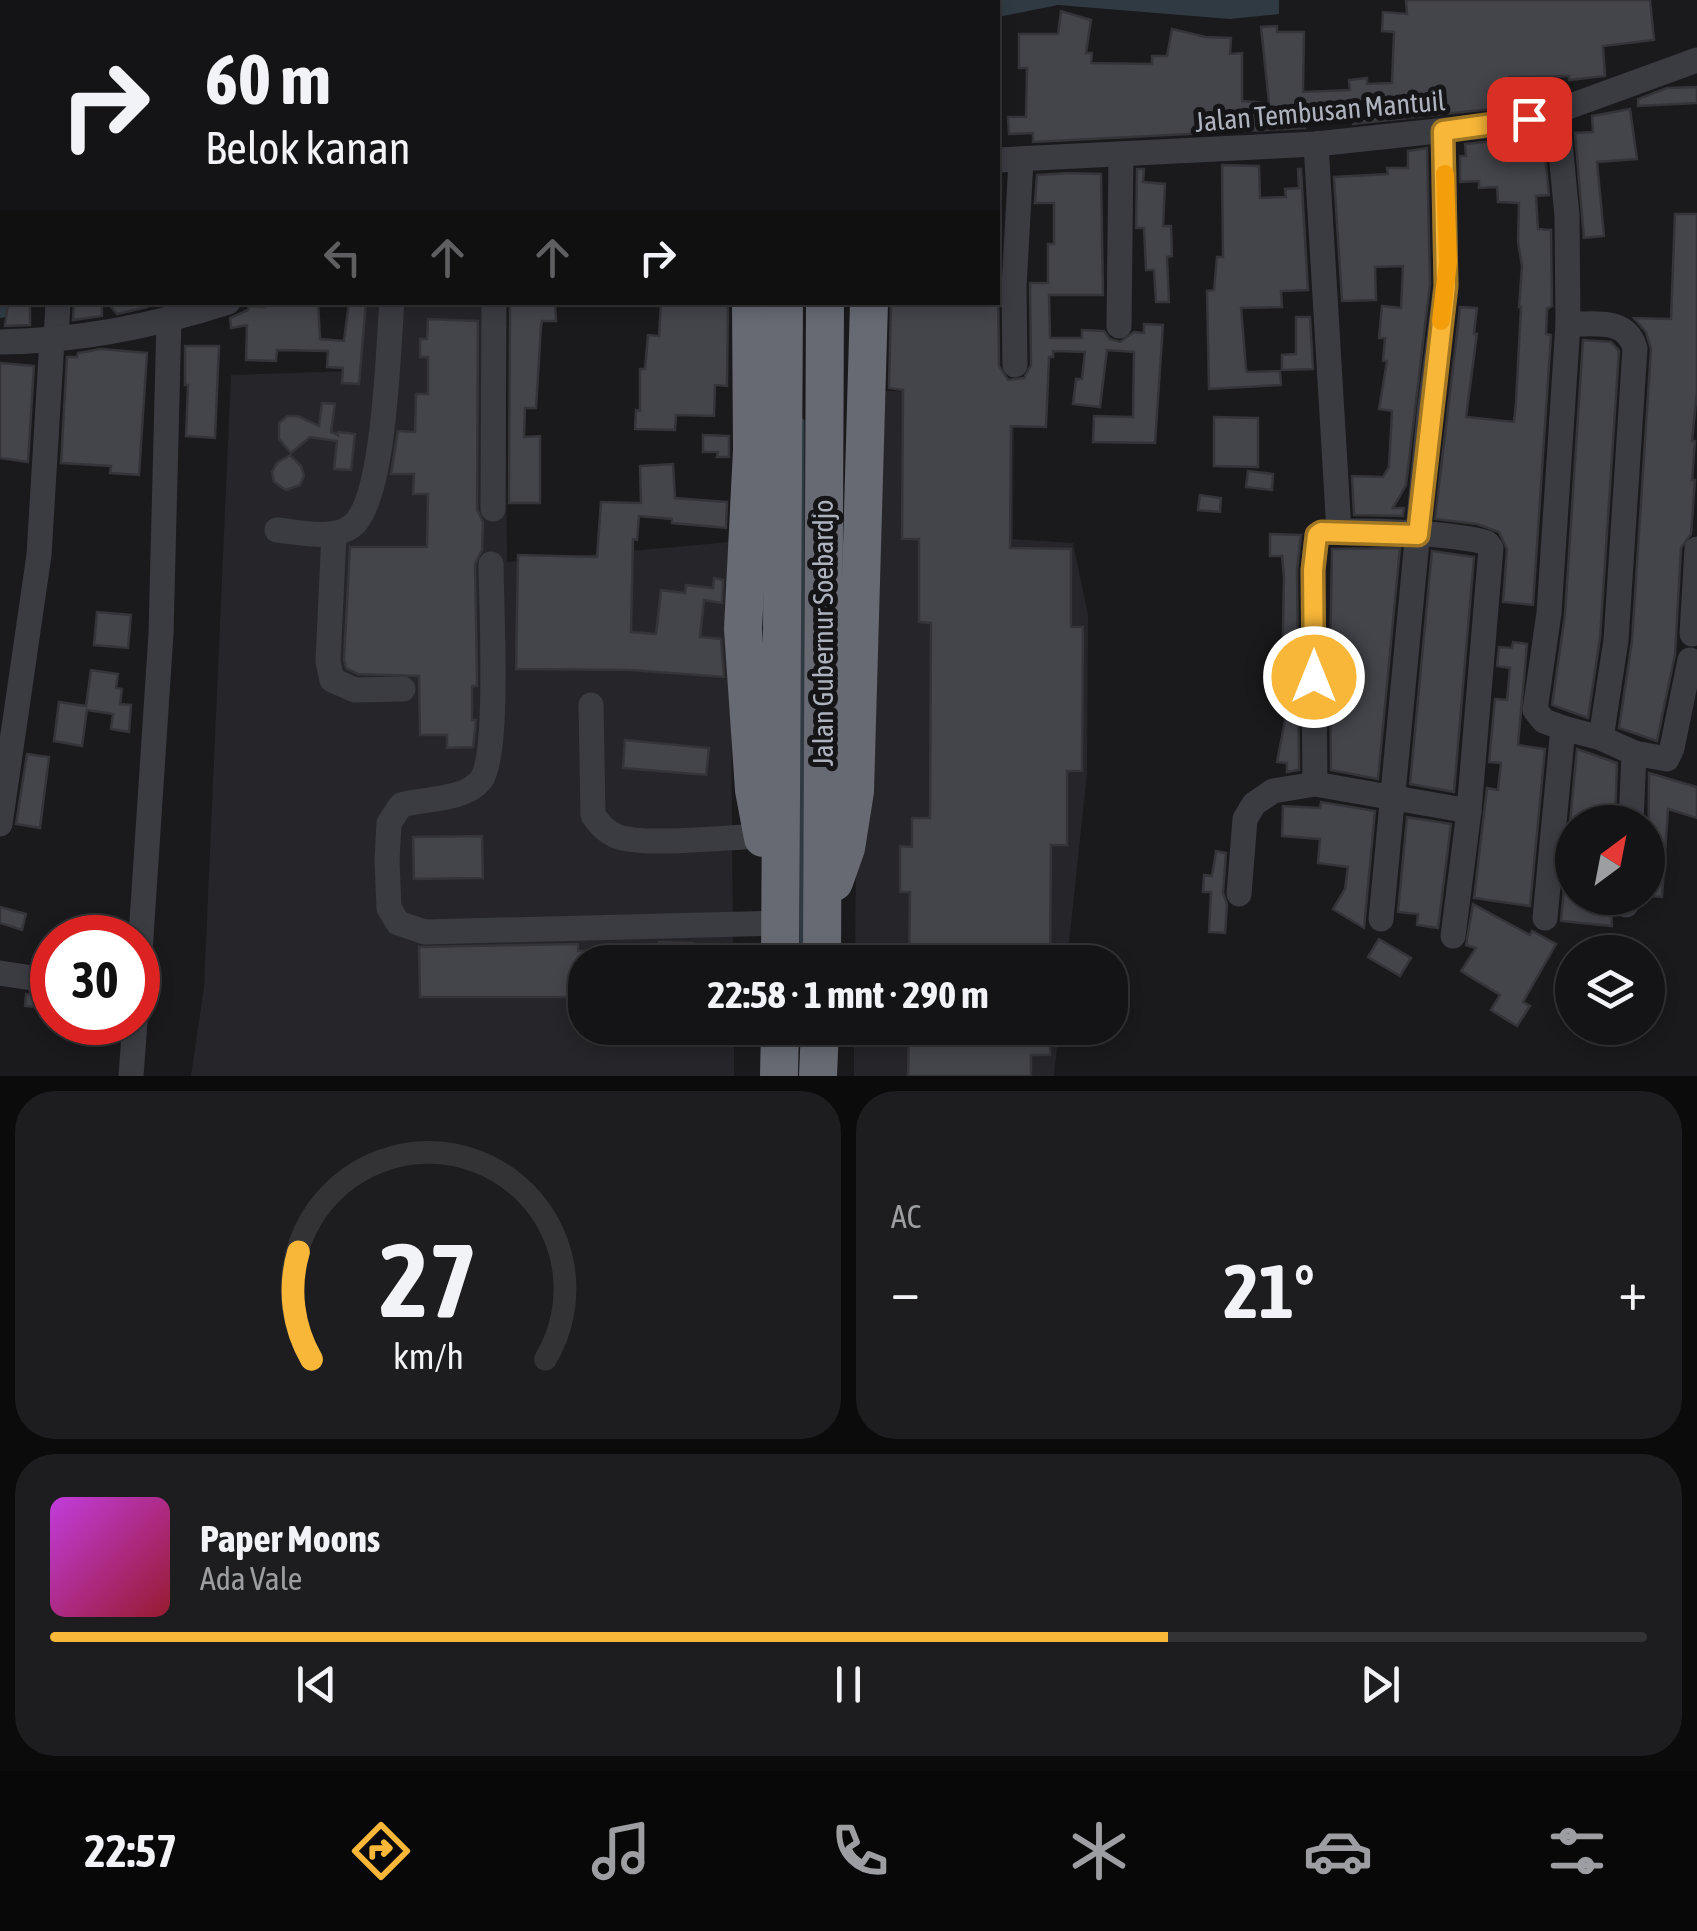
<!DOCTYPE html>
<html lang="id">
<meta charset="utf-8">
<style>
:root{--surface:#141416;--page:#1d1d1f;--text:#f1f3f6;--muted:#9d9ea1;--line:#333335;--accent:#f8b738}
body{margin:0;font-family:"Asap Condensed",sans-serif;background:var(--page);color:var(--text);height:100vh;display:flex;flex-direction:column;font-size:38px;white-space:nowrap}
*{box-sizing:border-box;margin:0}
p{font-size:32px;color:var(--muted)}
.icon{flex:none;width:55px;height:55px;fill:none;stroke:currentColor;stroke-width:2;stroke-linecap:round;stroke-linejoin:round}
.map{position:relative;height:1076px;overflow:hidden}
.panel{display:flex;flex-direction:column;gap:15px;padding:15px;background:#0b0b0c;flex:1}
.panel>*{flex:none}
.hud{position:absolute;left:0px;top:0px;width:1000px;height:305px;box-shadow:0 5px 15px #0003,0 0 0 2px var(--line);background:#141416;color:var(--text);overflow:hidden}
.needle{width:65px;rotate:32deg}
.controls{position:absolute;left:1555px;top:805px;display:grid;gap:20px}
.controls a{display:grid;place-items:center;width:110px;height:110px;border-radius:50%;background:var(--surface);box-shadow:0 5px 15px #0003,0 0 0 2px var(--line);font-size:50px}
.speed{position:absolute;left:30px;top:915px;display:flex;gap:20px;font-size:50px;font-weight:700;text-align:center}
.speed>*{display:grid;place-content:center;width:130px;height:130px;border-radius:50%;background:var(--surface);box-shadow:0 5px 15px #0003,0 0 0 2px var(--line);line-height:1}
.speed .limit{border:15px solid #d22;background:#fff;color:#111}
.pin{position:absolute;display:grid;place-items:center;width:85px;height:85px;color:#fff;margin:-42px;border-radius:20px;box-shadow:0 5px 15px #0006}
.me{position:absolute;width:110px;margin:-55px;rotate:0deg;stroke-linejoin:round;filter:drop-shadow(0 0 8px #0008)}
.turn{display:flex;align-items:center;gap:35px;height:210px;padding:0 40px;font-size:45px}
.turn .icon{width:130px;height:130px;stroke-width:2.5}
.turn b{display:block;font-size:70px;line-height:85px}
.lanes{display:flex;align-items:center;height:95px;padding:0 40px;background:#0003;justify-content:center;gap:50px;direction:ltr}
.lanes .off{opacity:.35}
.big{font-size:75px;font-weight:700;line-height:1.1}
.panel .widget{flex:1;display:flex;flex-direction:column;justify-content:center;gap:15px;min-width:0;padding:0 35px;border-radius:40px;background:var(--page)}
.panel .dial{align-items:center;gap:0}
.dial svg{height:260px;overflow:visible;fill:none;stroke:var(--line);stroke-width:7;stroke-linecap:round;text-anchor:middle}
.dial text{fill:var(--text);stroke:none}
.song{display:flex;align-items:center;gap:30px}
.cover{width:120px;height:120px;border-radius:15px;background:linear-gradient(135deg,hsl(290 70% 55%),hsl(350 70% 35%))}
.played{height:10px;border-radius:5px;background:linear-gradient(90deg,var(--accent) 70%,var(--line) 70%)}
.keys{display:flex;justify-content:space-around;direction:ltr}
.heat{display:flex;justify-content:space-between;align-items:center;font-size:55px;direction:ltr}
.panel .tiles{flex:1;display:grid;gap:15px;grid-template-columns:1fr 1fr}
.widget:last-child{grid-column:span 2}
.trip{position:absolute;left:568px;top:945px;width:560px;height:100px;border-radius:40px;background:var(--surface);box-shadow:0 5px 15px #0003,0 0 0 2px var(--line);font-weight:700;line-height:100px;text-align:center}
.menu{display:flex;height:160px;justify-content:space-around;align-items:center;background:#080809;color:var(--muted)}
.menu .icon{width:70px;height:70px}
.menu .selected{color:var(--accent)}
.menu b{font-size:45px;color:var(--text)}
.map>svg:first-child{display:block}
</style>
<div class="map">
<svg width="1697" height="1076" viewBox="0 0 1697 1076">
<rect width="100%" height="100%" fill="#1a1a1d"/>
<g fill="#26262a">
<path d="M367,303H505L507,562L730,542L733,962H585V1028H734V1076H191L204,987L231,375L354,371Z"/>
<path d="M871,391L1014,392L1013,539L1073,543L1088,615L1087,773L1067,962H855L858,652Z"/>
<path d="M854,1028H1059L1054,1076H854Z"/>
</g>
<path fill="#2f3a42" d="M0,0H1279V14L1230,19L1058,5L998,17V2H2V201Z"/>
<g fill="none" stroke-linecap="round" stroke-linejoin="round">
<path stroke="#2f3a42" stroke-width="5" d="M802,421V962"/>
<path stroke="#2f3a42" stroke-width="30" d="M0,303L2,269"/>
</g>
<g fill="#44454a" stroke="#343439" stroke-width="2.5">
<path d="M1406,0H1650L1654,40L1603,46L1605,76L1569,80V76L1509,77L1512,106L1509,107L1353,124L1352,118L1304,122L1305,128L1033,142V133L1009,134L1008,117H1026L1027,68H1019V34H1058L1061,11L1091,20L1086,53H1092L1091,63L1152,64V56H1167L1172,29L1206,37L1231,38L1230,54L1242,53V101L1269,103L1261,27L1277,26V32H1304L1303,92L1350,90L1349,80L1367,78V84L1392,83L1394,32L1382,31L1383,12L1407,14Z"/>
<path d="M1697,87V103L1638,106V99L1667,88Z"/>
<path d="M1630,109L1637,159L1597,162L1604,236L1584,238L1575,133L1593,132L1592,116Z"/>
<path d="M1534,137H1543L1549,195L1536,196L1538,229L1551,230L1552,306L1547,309L1546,334L1551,335L1533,605L1503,602L1507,549L1499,532L1477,524L1435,519L1460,307L1477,308L1474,334H1477L1466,417L1514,422L1516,402L1521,307H1519L1522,266L1518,242L1519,203L1498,202L1497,187L1479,188V181L1460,182V156H1466L1465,144L1494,141V152L1535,151Z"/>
<path d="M1427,148L1430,284L1406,485L1393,508H1404L1403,516L1354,515L1352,476L1383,477L1389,467L1392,411L1379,409L1387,361H1383L1385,338H1379L1382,306L1401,308L1403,266L1375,267L1376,300L1342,301L1334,177L1388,174L1387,168H1408V151Z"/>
<path d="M1222,165L1259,166L1260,198L1286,197L1285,189L1299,188L1298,169H1301L1308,290L1281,291L1282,307L1241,308L1246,369L1247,372L1280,371L1281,385L1209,389L1207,291L1214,290L1217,257H1223Z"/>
<path d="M1137,169H1144L1143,182L1165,184L1163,226H1171L1172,256L1167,257L1169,302H1156L1154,270H1146L1144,228H1136Z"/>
<path d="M1069,173L1101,174L1103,295H1049L1050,338H1082V330L1104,331L1110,339L1120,342L1134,332L1144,333V324L1163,325L1155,443L1093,442L1094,416L1133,417L1134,352L1107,350L1100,407L1073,404L1076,379H1082L1085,352L1053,351V357H1049L1046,427L1011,426L1010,548L1071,549V627H1083L1082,771H1067V845H1051L1050,962H909L910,892H900V846L912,847V818H930L931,623L919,622V539H902L903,390L889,388L891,302H998V283L999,366L1008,380L1024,378L1031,365L1030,283H1048V244H1054V203H1035L1037,175Z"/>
<path d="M1675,214H1697V392L1692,441H1695L1692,480H1695L1691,534L1681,548L1675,654L1657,741L1619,728L1632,641L1651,349L1646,332L1634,318L1671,319Z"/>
<path d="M8,302H30V325L5,326Z"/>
<path d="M74,302L102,305V316L73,320Z"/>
<path d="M107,302H153L147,307L117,314Z"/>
<path d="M264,302H318L320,339L344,341L349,302H366L359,384L342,383L343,368L327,367L328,351L277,350L276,361L246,360L247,325L231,328L230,318L248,310L249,306L264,307Z"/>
<path d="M510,302H555L556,321H542L541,326L536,408H525L524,437L540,436V503H509Z"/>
<path d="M661,302H728L727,386L715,385L714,416L676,415L675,430L635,429L636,410L640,411V369H645L648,335L659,336Z"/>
<path d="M1296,317H1310L1313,369L1282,370V355L1296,354Z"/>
<path d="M428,319L478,321L477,509L483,522L482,550L475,564L477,677V686H472V720H476L473,747L447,748V735H420L419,676L358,674L346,668L344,660L350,547H427L428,494H413L414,474H391L398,431L415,432L416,394H428V357H420V339H427Z"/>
<path d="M1583,340L1611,342L1619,351L1600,638L1588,718L1552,705L1565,614Z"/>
<path d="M185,346H219L215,438L186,436L188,385H185Z"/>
<path d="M101,349L147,353L139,475L110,473L111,466L61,463L67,357H77L78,353Z"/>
<path d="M0,363L34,366L28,462L0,458Z"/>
<path d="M322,403L335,404L331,432L338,435V432L355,434L351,470L334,469L337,441L310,437L291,453L279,439V423L287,416H298L319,426Z"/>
<path d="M1214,417L1258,418V467L1214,466Z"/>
<path d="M703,435L729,436V457H717L718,452H703Z"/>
<path d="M290,455L301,466L304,476L300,485L286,490L274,482L272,472L277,463Z"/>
<path d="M673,464L675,498L727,502L726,528L672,523V519L639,516L637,540L633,539L631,632L656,634L661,590L685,593L686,585L713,588L714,578L723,580L722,603L704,600L700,637L721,639L724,677L630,670L516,669L518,555L597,557L601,502L641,503L640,466Z"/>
<path d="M1248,471L1273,474L1272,490L1246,487Z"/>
<path d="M1200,495L1221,498L1220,512L1198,510Z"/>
<path d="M1270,534L1301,535L1297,570L1299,770L1287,772V763L1277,762L1288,705H1283L1286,678H1282L1284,577L1282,556H1270Z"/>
<path d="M1400,548L1378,779L1331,770L1330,688L1355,689L1356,661L1330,660L1332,549Z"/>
<path d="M1432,551L1474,557L1454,792L1410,784Z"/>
<path d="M97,612L131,615L128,648L94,645Z"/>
<path d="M1513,642L1527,644L1518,745L1545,749L1530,906L1474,898L1487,788L1498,790L1501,763L1489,762L1495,699L1507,700L1510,668L1497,666L1499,647L1512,648Z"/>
<path d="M91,670L118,674L116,688L122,689L120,704L131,705L129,732L111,729L113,714L87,710L82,746L54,741L59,702L86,706Z"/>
<path d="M625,740L709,748L706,775L623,768Z"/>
<path d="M1577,749L1617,763L1615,822H1570Z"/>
<path d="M27,754L49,757L40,828L16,824Z"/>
<path d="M1649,773L1697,787V818L1668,809L1662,897L1648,896Z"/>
<path d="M1321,802L1375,811L1364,928L1333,909L1345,889L1348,867L1318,863L1320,839L1282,836L1283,806L1320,808Z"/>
<path d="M1407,817L1451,824L1438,928L1417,925L1418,914L1398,912Z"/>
<path d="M482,836L483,878L414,879L413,837Z"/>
<path d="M1216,851L1226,853L1223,893L1227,904L1225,933L1209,932L1211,892H1203L1204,875L1212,876Z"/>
<path d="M1566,865L1572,866V898H1611L1612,926L1561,921Z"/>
<path d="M1473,904L1530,935L1532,931L1556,944L1523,1002L1530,1006L1517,1026L1491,1010L1500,995L1461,971L1476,948L1466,945Z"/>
<path d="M0,907L26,914L22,930L0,923Z"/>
<path d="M1379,939L1411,958L1400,976L1368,957Z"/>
<path d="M659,942L693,943V962H663Z"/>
<path d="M578,944V951H585L581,997H420L419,947Z"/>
<path d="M26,994L52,997V1009L25,1006Z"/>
<path d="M909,1028H1050V1055H1031V1076H908Z"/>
</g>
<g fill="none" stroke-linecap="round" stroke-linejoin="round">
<g stroke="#3b3c42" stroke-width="25">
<path d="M1557,111L1567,216L1568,324L1549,613L1535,710L1544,721L1563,728L1601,738L1634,753L1667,759L1672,748L1690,660"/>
<path d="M1316,144L1339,532"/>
<path d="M998,160L1316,144L1512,123L1557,111L1697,60"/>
<path d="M1568,324C1595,325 1626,317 1635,348L1616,640L1601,738"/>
<path d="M1119,326L1121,155"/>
<path d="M56,339L58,302"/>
<path d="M0,342C77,341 154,326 228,302"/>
<path d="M1015,365L1014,287L1021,161"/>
<path d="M493,509L494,302"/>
<path d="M277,530C298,532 333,541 352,526C385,501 388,348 392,302"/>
<path d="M334,534L328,661L332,680L355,690L403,689"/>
<path d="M491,564C491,602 500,755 481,780C464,801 425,798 401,805L389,823L387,861L389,908L398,923L425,932L780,923"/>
<path d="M1692,634L1697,549"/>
<path d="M591,705L593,815C600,825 605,831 616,836C643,847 728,837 762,836"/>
<path d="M1315,784L1313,570L1317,535C1341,526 1461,534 1487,543L1491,548L1469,811L1453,936"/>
<path d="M1631,822L1634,753"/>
<path d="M0,824L39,555L52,340"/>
<path d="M1239,894L1245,819L1254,804L1273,791L1315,784L1469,811"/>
<path d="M1626,905L1627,898"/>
<path d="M1545,918L1563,728"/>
<path d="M1381,919L1429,414L1446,285L1443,131"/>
<path d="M0,973L52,981"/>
<path d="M138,982L161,634L169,319"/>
<path d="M131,1076L135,1022"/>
</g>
<g stroke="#676a73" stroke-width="38">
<path d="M787,2V0"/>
<path d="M828,2V0"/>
<path d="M751,302L752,450L743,629L754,790L763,838"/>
<path d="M834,882L846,848L855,791L869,302"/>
<path d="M780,962L784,302"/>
<path d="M822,962L825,302"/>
<path d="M779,1076L780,1028"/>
<path d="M818,1076L820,1028"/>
</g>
</g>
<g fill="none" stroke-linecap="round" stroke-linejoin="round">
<defs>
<path id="route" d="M1314,677L1313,570L1317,535L1321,532L1418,535L1446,286L1443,131L1529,119"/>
</defs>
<use href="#route" stroke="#a17724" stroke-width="25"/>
<use href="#route" stroke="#f8b738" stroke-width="18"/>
<path stroke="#f59e0b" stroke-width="18" d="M1441,321L1448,262L1445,174"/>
</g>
<g text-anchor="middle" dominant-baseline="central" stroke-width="10" stroke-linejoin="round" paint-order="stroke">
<g font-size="28" fill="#adb2bd" stroke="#151518">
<text transform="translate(1320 111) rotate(-5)">Jalan Tembusan Mantuil</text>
<text transform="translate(823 633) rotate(-90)">Jalan Gubernur Soebardjo</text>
</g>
</g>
</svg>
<div class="controls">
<a><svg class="needle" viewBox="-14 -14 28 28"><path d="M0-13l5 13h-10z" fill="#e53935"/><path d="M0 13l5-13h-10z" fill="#9d9ea1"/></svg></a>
<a><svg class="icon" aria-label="layers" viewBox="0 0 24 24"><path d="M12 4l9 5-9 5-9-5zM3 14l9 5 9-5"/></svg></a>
</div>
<div class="speed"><div class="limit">30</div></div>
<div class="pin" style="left:1529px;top:119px;background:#d93025"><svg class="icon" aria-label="arrive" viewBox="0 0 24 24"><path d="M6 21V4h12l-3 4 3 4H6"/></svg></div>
<svg class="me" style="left:1314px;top:677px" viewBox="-20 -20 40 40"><circle r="17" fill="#f8b738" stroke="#fff" stroke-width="3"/><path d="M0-11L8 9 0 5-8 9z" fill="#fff"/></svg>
<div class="trip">22:58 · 1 mnt · 290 m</div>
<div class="hud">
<div class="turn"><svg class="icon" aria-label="right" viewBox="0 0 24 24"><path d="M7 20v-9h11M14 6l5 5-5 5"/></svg><div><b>60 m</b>Belok kanan</div></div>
<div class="lanes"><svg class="icon off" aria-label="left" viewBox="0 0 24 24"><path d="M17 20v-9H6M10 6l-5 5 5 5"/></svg><svg class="icon off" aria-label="ahead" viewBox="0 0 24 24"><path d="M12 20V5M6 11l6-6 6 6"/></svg><svg class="icon off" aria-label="ahead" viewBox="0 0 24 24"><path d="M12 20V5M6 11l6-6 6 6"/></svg><svg class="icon" aria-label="right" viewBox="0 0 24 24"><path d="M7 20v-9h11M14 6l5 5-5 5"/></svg></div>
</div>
</div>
<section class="panel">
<div class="tiles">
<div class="widget dial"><svg viewBox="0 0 100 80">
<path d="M14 69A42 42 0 1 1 86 69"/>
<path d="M14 69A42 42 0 0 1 10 36" stroke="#f8b738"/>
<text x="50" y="56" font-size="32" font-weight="700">27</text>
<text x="50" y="72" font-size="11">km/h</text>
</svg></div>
<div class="widget"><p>AC</p>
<div class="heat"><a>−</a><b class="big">21°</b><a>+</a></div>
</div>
<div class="widget">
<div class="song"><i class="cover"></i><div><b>Paper Moons</b><p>Ada Vale</p></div></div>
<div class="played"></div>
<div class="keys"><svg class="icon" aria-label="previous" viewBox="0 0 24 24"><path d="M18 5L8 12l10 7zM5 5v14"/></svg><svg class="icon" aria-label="pause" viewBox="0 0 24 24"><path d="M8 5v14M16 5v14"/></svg><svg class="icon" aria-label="next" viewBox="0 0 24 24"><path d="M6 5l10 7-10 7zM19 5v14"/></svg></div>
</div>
</div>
</section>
<nav class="menu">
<b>22:57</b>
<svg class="icon selected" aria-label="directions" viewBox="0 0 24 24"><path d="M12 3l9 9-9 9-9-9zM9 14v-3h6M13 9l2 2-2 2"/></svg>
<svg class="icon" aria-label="music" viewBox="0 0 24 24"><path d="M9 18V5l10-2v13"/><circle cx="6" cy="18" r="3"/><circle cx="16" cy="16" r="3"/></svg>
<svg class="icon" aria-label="phone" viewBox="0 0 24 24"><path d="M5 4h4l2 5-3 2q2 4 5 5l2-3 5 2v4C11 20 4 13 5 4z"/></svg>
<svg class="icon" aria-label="climate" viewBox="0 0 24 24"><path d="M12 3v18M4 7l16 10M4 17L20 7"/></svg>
<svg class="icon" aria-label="car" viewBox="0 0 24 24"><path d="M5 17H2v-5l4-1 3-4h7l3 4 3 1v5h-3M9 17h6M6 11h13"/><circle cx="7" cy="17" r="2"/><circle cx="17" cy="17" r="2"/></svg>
<svg class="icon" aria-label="filters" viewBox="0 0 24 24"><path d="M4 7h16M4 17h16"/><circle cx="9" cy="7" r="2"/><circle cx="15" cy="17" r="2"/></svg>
</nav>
